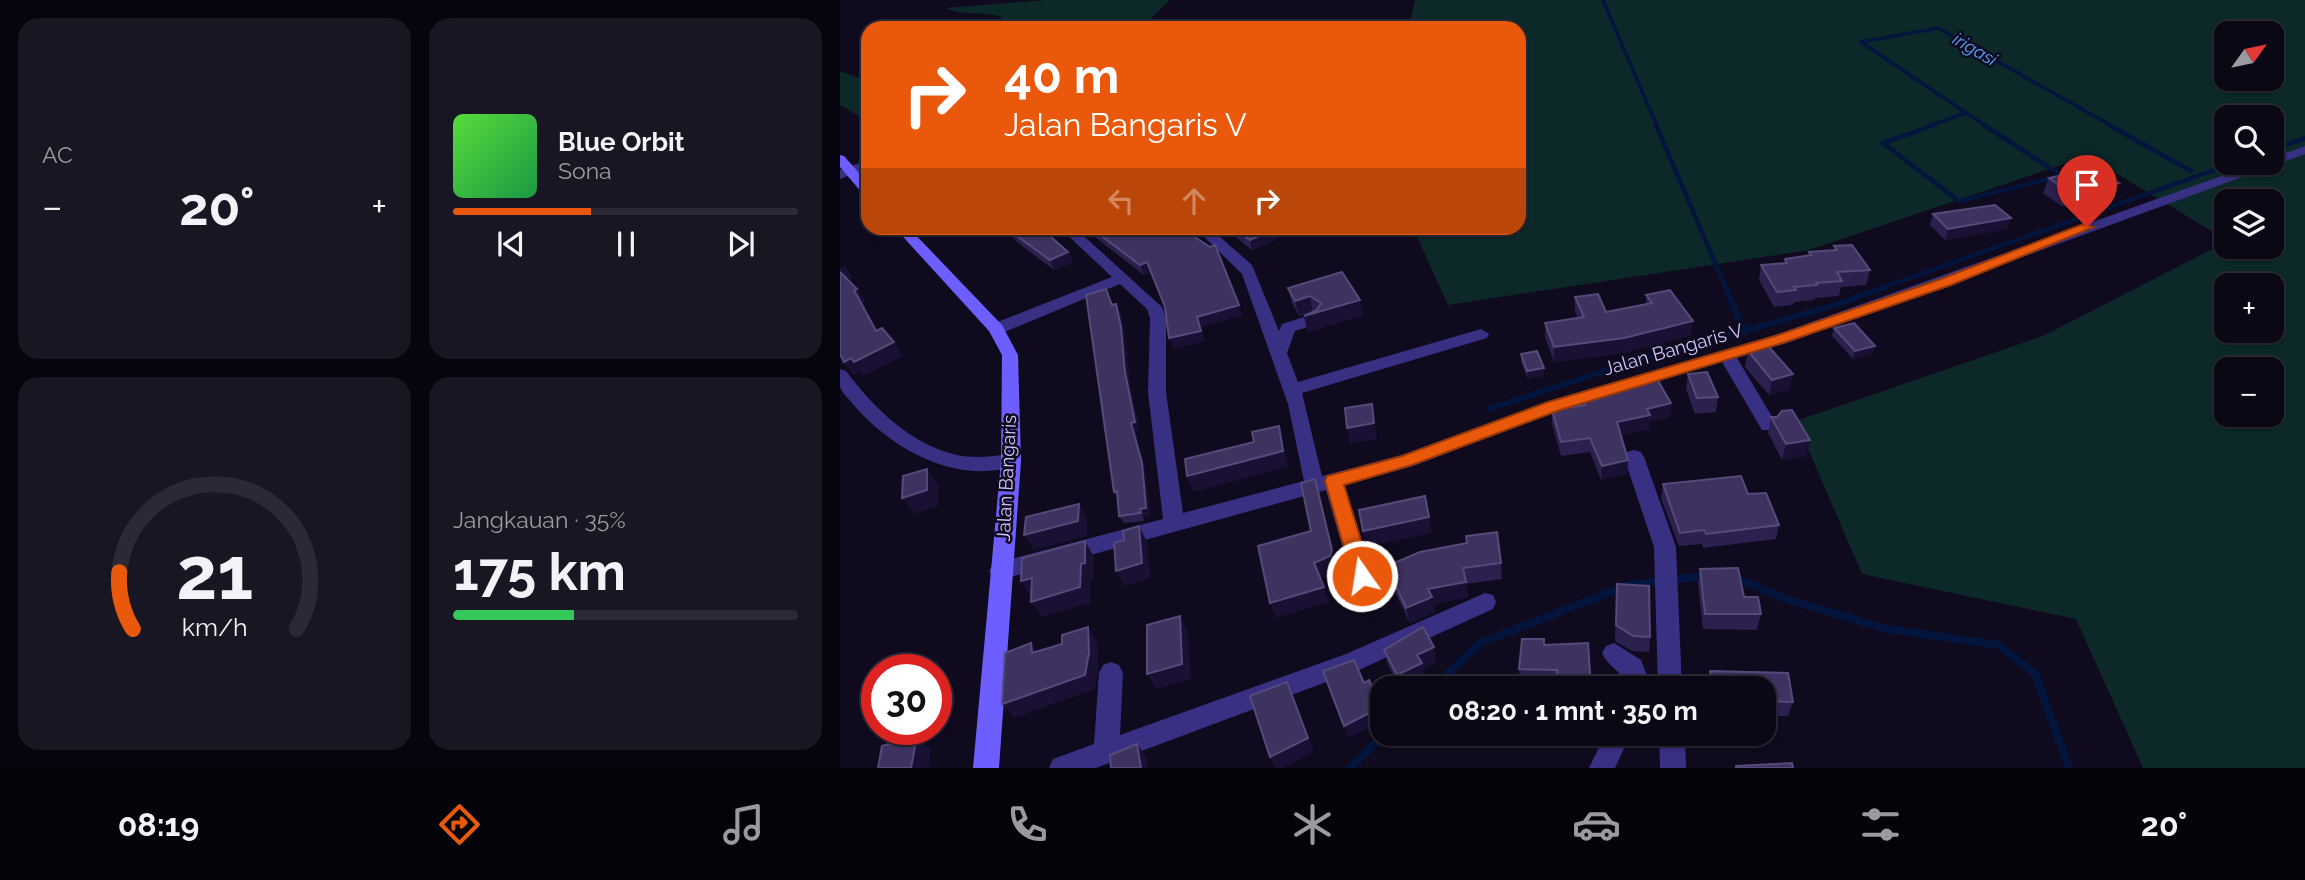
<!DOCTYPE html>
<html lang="id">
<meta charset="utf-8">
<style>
:root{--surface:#0b0816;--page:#191623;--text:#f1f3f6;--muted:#9a9aa1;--line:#2b2935;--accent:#ea580c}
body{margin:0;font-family:Raleway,sans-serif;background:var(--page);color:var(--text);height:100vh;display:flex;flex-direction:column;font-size:26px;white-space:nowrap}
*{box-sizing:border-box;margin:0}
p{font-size:23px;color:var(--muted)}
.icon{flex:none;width:38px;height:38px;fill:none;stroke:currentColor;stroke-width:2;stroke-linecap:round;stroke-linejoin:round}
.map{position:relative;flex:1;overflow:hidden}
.sheet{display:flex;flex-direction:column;gap:18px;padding:18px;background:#06040c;width:840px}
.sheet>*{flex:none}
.top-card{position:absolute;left:21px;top:21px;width:665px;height:214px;border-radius:21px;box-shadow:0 2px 5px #0004,0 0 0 2px var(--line);background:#ea580c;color:#fff;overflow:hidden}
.needle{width:46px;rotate:57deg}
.fabs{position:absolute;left:1374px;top:21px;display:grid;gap:14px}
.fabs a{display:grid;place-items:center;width:70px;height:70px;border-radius:14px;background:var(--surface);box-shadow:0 2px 5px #0004,0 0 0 2px var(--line);font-size:35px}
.speed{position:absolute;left:21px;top:654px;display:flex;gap:14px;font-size:35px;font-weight:700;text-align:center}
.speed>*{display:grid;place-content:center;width:91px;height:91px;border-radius:50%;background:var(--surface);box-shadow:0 2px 5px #0004,0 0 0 2px var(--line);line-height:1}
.speed .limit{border:10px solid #d22;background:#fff;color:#111}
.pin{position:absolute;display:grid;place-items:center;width:60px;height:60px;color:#fff;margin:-72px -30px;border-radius:50% 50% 50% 0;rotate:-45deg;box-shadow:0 0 7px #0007}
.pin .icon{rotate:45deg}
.me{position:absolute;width:77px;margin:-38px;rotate:347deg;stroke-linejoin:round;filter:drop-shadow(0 0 5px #0008)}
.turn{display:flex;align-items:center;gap:24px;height:147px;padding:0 28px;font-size:32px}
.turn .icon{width:91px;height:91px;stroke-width:2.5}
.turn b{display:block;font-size:49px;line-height:60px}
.lanes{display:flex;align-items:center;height:66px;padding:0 28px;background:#0003;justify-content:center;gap:35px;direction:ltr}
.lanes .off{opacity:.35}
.big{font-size:52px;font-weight:700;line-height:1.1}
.sheet .card{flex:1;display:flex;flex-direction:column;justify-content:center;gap:10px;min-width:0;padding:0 24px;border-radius:21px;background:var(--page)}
.sheet .dial{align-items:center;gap:0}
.dial svg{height:182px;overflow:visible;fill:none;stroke:var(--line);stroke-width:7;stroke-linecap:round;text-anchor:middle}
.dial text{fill:var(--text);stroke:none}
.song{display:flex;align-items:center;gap:21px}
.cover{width:84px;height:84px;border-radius:10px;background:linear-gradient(135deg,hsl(110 70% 55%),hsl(140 70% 35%))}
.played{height:7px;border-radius:4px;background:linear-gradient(90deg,var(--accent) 40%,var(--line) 40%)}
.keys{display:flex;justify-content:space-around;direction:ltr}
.heat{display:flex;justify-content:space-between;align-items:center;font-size:38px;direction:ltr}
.charge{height:10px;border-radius:5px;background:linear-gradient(90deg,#34c759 35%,var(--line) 0)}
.sheet .tiles{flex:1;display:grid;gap:18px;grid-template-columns:repeat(2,1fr)}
.trip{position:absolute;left:530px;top:676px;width:406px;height:70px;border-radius:21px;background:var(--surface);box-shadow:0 2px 5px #0004,0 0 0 2px var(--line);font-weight:700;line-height:70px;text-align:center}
.tabs{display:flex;height:112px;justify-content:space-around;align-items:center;background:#040309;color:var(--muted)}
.tabs .icon{width:49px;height:49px}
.tabs .current{color:var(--accent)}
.tabs b{font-size:32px;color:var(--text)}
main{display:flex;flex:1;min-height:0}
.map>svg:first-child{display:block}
</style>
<main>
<section class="sheet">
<div class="tiles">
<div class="card"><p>AC</p>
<div class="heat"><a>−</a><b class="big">20°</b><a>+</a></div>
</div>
<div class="card">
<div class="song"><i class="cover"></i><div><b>Blue Orbit</b><p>Sona</p></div></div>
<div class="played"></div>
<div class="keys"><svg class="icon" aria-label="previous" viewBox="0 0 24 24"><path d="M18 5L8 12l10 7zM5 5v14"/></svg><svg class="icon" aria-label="pause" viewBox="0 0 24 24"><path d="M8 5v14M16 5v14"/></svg><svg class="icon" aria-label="next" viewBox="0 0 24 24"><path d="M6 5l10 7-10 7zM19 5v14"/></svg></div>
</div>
<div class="card dial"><svg viewBox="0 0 100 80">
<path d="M14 69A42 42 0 1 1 86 69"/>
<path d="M14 69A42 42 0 0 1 8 44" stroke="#ea580c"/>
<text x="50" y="56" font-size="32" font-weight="700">21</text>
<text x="50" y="72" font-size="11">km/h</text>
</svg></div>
<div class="card"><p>Jangkauan · 35%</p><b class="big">175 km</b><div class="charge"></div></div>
</div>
</section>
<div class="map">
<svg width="1465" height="768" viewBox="0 0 1465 768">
<rect width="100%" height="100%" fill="#0f0a1e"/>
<g fill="#0c2829" fill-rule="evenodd">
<path d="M206,0H330L301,28H162L164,24L161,17C143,11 122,16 106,8Z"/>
<path d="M575,0H1465V768H1303L1236,619L1022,574L956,421L1203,336L1386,242V247H1432V201H1386V240L1248,156L969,250L608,305L573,228H679V28H569ZM1386,33H1432V79H1386ZM1386,117H1432V163H1386ZM1386,285H1432V331H1386ZM1386,369H1432V415H1386Z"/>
<path d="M0,71L28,81V121L0,105Z"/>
</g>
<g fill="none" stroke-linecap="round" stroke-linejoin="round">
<g stroke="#04153d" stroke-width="3.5">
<path d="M763,0L817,126"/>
<path d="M1126,113L1146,126"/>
<path d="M1126,113L1021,42L1098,28L1272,126"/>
<path d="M1089,126L1126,113"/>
</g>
<g stroke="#04153d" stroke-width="4.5">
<path d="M816,125L886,288"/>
<path d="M1094,125L1043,143L1119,201L1222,176L1144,125"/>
<path d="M1269,125L1351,171"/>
<path d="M1432,150L1465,138"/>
<path d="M1041,288L1394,163"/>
</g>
<g stroke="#04153d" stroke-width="6">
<path d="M885,287L905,333"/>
<path d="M649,409L783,365L989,307L1046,287"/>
</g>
<g stroke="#04153d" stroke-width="8">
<path d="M894,577L943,598L1043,628L1159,645L1195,674L1229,768"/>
<path d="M832,580L866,576"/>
<path d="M593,688L640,643L788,585L821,581"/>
<path d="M510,768L546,733"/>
</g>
<g fill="#383082" fill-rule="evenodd">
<path d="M1465,146V154L947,343L897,358L937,425L934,430H922L882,362L720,410L573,466L504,485L533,576L530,582L522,585L514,582L511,576L486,490L160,580L152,577L149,571L152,565L160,562L323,519L308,392L310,318L307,309L280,284L162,333H150L148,329L150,325L272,277L220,228H235L322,307L326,318V392L343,513L464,481L448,404L402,274L355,228H370L412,265L439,331L442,324L474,314L482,319L480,323L455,331L447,353L458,382L641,329L649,334L647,338L462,393L482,476L562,455L708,402L935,335L1418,163H1432V158Z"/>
<path d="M28,160V168L0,179V170Z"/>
<path d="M0,369L6,371C33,407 71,445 117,455C135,459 153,456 171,454L178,456L181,461L178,466C160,471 136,473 118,469C77,461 39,435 12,403C8,398 1,392 0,386C0,381 0,374 0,369Z"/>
<path d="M794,450L801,452L804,457L836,547L842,688H818L814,547L784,457L787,452Z"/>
<path d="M645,593L653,595L656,602L653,609L521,669L256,768H209L213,759L254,744L259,673L263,665L271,662L279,665L283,673L280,735L506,654Z"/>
<path d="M774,643L801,660L812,688H788C782,670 769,668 762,653L766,646Z"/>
<path d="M766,733H791L775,768H749Z"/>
<path d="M819,733H845L846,768H820Z"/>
</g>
<g fill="#6d5eff" fill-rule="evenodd">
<path d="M0,155L4,156L28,183V195L23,194L0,167Z"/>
<path d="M55,228H69L162,325L178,355L181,461L159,768H133L161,461L162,355L149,331Z"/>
</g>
</g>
<g fill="#2c214e">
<path d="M1209,178L1273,197L1223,207L1203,193Z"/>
<path d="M1093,214L1171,218L1167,229L1105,240L1090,225Z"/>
<path d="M162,228H207L212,238L228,252L233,262L214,270L182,246Z"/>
<path d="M245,228H341L402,315L361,327L364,341L333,349L325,308L310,272L304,275L246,230Z"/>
<path d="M384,228H432L434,229L437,239L412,250Z"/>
<path d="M994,246L1030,270L1026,285L1001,287L999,296L975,298L974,300L954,302L953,305L934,307L919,280L921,265L944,263L945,259L969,256V252L993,250Z"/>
<path d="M448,288L523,315L468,332L464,316L474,312L459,316L452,303Z"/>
<path d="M806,295L851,335L783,353L714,362L705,337V323L738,318L735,312V297L766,312L806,304Z"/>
<path d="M273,305L280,312L285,335L289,380L299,430L295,431L305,471L310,515L304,517V521L284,523L279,516L278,499L274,492Z"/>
<path d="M994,328L1032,354L1013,359L992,336Z"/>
<path d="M908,351L949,390L929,395L905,367Z"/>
<path d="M681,354L704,368V376L688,379L681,362Z"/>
<path d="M848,374L878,397L876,412L855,414L846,389Z"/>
<path d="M742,399L831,403L830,417L809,422V429L781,435L788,460L787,474L761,480L750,452L721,456L712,424V410L742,406Z"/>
<path d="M931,417H937L966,456L942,460L928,433Z"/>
<path d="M823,484L908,494L939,525L936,539L863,548L862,544L839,546L821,498Z"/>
<path d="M627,543L661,563L662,579L626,584L628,597L594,604L595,612L570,623L550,582L547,566Z"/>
<path d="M860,569L904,597L921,614L917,630L863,629L858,584Z"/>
<path d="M777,584L810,637L809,652L792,651L775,641Z"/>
<path d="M705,645L751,688L718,683L680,681L679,669Z"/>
<path d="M544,650L596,662L583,669L585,678L565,688H560L548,665Z"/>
<path d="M870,671L948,673L953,702L948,716H924V688H867Z"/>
</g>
<g fill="#191033">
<path d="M1279,183L1273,197L1223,207L1229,193Z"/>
<path d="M1171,218L1167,229L1105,240L1108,229Z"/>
<path d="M208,228L213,238L203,230Z"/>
<path d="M434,229L437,239L412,250L410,240Z"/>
<path d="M228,252L233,262L214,270L210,260Z"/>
<path d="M307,262L310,272L304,275L300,265Z"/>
<path d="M5,266L13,278L6,282L0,273V268Z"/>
<path d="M17,289L26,302L23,303L45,344L36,331L14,290Z"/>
<path d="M470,296L473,312L459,316L455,301Z"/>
<path d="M520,300L523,315L468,332L464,316Z"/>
<path d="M276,304L280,312L285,335L289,380L299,430L295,431L305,471L310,515L304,517V521L301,513L285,372Z"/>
<path d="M399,305L402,315L361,327L364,341L333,349L329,338L357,317Z"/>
<path d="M853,321L851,335L783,353L714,362V347Z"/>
<path d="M54,342L63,356L23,376L14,362Z"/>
<path d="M1035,346L1032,354L1013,359L1015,351Z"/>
<path d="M11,358L20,372L13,375L4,362Z"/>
<path d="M704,368V376L688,379L687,371Z"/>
<path d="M953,374L949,390L929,395L932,380Z"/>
<path d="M831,403L830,417L809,422V429L776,436L777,422L807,409Z"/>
<path d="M532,404L537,439L510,444L507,428Z"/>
<path d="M439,426L443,441L448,467L353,492L347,476L443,451Z"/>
<path d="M970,440L966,456L942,460L946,444Z"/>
<path d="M788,460L787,474L761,480L762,466Z"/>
<path d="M87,469L98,485V506L74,514L62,498Z"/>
<path d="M475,479L496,566L495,572L479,579L474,563Z"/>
<path d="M239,504L247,520V536L194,550L184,535Z"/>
<path d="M589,517L592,533L526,547L523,531Z"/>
<path d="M299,526L307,542L311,578L284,586L276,571Z"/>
<path d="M245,541L254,557V578L250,580V603L202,617L191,602Z"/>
<path d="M192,578L191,596L181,581Z"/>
<path d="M626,582L628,597L594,604L595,612L570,623L566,608L588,589Z"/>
<path d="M484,587L489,602L436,618L430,603Z"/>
<path d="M340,616L348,631L351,679L316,689L307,674Z"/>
<path d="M248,627L257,642L259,668L255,689L174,718L162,704Z"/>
<path d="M191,643L202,658L192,653Z"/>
<path d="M594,647L596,662L583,669L585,678L565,688H560L557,675L577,655Z"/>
<path d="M453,697L474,752L443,768H435L430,757Z"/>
<path d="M541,707L542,714V721L508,738L504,726Z"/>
<path d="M77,736L91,750L89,768H71Z"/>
<path d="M297,744L307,758L308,768H301Z"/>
</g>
<g fill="#3e3261" stroke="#554a7a" stroke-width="2">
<path d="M28,142V151L22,144Z"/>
<path d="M1253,168L1279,183L1229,193L1209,178Z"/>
<path d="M1155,205L1171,218L1108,229L1093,214Z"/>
<path d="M168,228H208L203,230L228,252L210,260L177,236Z"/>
<path d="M251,228H341L370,247L375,245L399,305L357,317L361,331L329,338L325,307L307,262L300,265Z"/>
<path d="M393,228H432L434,229L410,240Z"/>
<path d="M1012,245L1030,270L997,272L1002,281L976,283L977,285L954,287L956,290L937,292L921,265L947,263L945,259L971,255L969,252L997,250L994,246Z"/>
<path d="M0,272L17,289L14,290L36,331L42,328L54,342L14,362L11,358L4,362L0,354Z"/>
<path d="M502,272L520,300L464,316L477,310L481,303L470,296L455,301L448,288Z"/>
<path d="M266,289L272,305L276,304L281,327L285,372L295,422L291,423L302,463L306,508L300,509L301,513L279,516L277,491L274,492L246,295Z"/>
<path d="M830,290L853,321L784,338L714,347L705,323L744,317L735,297L758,294L766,312L812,303L806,295Z"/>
<path d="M1014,323L1035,346L1015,351L994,328Z"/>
<path d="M928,346L953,374L932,380L908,351Z"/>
<path d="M697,351L704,368L687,371L681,354Z"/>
<path d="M867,372L878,397L857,398L848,374Z"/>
<path d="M817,379L831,403L807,409L810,415L777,422L788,460L762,466L750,438L721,442L712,410L745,405L742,399Z"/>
<path d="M532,404L534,423L507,428L505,408Z"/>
<path d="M952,410L970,440L946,444L931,417H937L942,411Z"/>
<path d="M439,426L443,451L347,476L345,459L414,442L412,432Z"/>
<path d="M87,469V490L62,498L63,476Z"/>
<path d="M901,476L908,494L926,493L939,525L866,534L864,530L840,533L823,484Z"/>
<path d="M475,479L492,550L490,556L474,563L484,587L430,603L418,546L471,531L461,483Z"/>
<path d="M585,496L589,517L523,531L519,510Z"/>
<path d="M239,504L238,521L184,535L186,517Z"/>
<path d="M299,526L302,563L276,571L274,543L284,540L283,531Z"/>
<path d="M657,532L661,563L623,568L626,582L588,589L592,597L566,608L547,566L580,552L627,543L626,536Z"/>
<path d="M245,541V563L241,564L240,587L191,602L192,578L181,581L182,558Z"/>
<path d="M898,568L904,597H918L921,614H865L860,569Z"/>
<path d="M777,584L809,586L810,637L793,636L776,625Z"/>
<path d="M340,616L342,664L307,674V625Z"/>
<path d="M248,627L249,653L245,675L162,704L165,653L191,643L192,653L222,644V635Z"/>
<path d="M583,627L594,647L577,655L582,663L557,675L544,650Z"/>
<path d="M682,639H704V645L748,643L751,688H718L717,670L679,669Z"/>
<path d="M514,660L524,683L529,680L541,707L504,726L483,671Z"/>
<path d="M870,671L948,673L953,702L924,701V688H872Z"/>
<path d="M447,682L468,738L430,757L410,696Z"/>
<path d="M77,736L71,768H38L42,746Z"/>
<path d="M297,744L301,768H271L270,755Z"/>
<path d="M952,763L953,768H896V766Z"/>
</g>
<path fill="#ea580c" stroke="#983908" stroke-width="2" d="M1243,224L1254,227L1111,285L946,342L720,410L572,465L504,485L532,576L529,581H515L512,576L485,481L487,476L562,456L708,402L935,336L1101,279Z"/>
<g text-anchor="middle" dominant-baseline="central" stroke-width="5" stroke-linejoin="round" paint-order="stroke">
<g font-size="18" font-style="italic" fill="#55a5ff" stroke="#0f0a1e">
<text transform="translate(1135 49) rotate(30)">irigasi</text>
</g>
<g font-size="19" fill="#d1c7ff" stroke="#0f0a1e">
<text transform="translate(833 349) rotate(-16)">Jalan Bangaris V</text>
<text transform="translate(166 478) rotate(-87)">Jalan Bangaris</text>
</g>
</g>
</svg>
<div class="fabs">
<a><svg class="needle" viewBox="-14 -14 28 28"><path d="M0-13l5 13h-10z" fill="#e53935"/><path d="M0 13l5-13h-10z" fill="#9a9aa1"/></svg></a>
<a><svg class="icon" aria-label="search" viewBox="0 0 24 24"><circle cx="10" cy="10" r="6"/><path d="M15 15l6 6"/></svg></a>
<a><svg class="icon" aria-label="layers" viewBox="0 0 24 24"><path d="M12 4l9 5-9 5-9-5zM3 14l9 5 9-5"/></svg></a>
<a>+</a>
<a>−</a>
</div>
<div class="speed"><div class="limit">30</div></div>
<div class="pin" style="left:1247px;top:227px;background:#d93025"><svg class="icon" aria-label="arrive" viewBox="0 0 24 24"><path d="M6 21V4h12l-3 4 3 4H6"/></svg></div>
<svg class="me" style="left:522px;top:576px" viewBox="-20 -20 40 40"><circle r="17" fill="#ea580c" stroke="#fff" stroke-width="3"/><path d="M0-11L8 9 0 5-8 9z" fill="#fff"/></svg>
<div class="trip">08:20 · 1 mnt · 350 m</div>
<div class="top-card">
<div class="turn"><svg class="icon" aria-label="right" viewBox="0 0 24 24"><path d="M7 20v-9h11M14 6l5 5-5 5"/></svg><div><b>40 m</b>Jalan Bangaris V</div></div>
<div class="lanes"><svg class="icon off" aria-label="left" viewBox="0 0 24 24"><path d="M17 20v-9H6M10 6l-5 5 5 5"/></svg><svg class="icon off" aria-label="ahead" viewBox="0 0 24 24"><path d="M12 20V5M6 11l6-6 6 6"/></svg><svg class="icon" aria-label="right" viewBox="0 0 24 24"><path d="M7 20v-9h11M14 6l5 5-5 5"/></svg></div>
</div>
</div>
</main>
<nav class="tabs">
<b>08:19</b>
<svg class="icon current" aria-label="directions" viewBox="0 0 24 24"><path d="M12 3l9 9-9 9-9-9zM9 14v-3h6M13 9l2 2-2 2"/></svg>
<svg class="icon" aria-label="music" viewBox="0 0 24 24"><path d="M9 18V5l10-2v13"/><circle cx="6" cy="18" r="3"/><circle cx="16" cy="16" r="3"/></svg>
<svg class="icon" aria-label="phone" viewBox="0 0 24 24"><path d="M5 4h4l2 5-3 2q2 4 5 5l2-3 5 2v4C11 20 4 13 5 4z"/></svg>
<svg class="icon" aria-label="climate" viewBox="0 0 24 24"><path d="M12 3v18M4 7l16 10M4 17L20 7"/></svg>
<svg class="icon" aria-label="car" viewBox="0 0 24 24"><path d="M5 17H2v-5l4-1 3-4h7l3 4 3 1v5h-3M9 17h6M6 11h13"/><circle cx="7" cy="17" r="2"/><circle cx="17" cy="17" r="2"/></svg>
<svg class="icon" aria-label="filters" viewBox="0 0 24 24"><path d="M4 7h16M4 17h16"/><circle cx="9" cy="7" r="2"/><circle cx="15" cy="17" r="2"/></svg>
<b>20°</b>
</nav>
